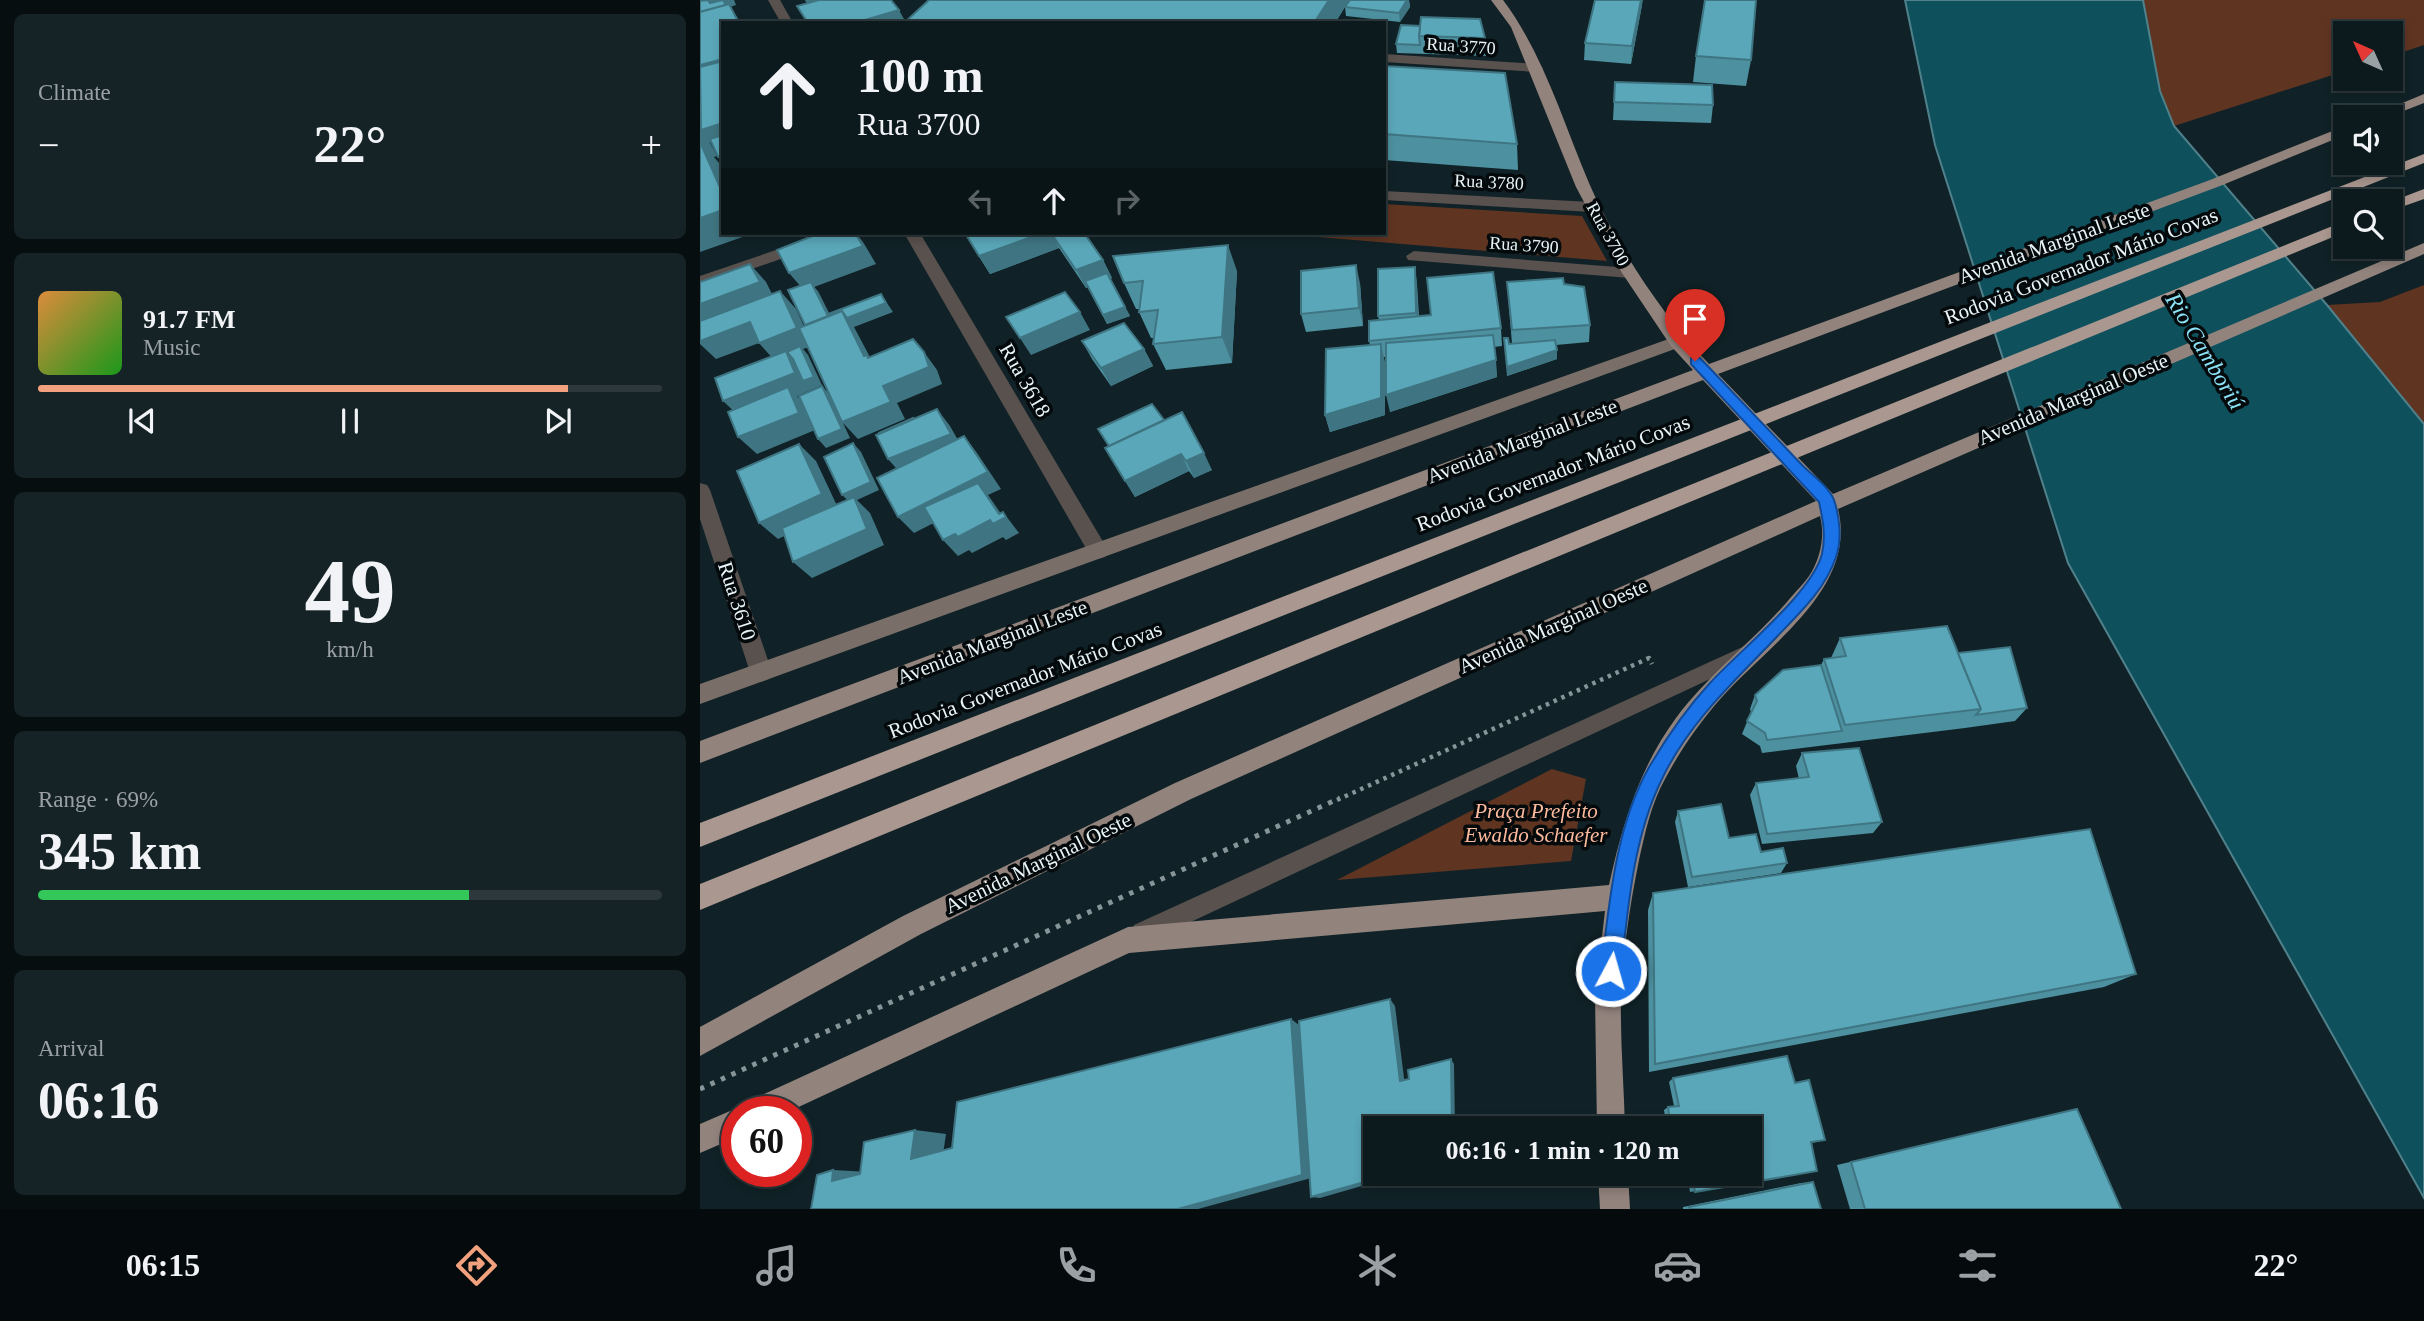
<!DOCTYPE html>
<meta charset="utf-8">
<style>
:root{--surface:#0c1a1d;--page:#152326;--text:#f1f3f6;--muted:#9aa1a4;--line:#2c383b;--accent:#f1a17d}
body{margin:0;font-family:Georgia,serif;background:var(--page);color:var(--text);height:100vh;display:flex;flex-direction:column;font-size:26px;white-space:nowrap}
*{box-sizing:border-box;margin:0}
p{font-size:23px;color:var(--muted)}
.icon{flex:none;width:38px;height:38px;fill:none;stroke:currentColor;stroke-width:2;stroke-linecap:round;stroke-linejoin:round}
.map{position:relative;flex:1;overflow:hidden}
.panel{display:flex;flex-direction:column;gap:14px;padding:14px;background:#070e10;width:700px}
.panel>*{flex:none}
.hud{position:absolute;left:21px;top:21px;width:665px;height:214px;border-radius:0px;box-shadow:0 4px 10px #0003,0 0 0 2px var(--line);background:#0c1a1d;color:var(--text);overflow:hidden}
.needle{width:46px;rotate:315deg}
.buttons{position:absolute;left:1633px;top:21px;display:grid;gap:14px}
.buttons a{display:grid;place-items:center;width:70px;height:70px;border-radius:0px;background:var(--surface);box-shadow:0 4px 10px #0003,0 0 0 2px var(--line);font-size:35px}
.speed{position:absolute;left:21px;top:1096px;display:flex;gap:14px;font-size:35px;font-weight:700;text-align:center}
.speed>*{display:grid;place-content:center;width:91px;height:91px;border-radius:50%;background:var(--surface);box-shadow:0 4px 10px #0003,0 0 0 2px var(--line);line-height:1}
.speed .limit{border:10px solid #d22;background:#fff;color:#111}
.pin{position:absolute;display:grid;place-items:center;width:60px;height:60px;color:#fff;margin:-72px -30px;border-radius:50% 50% 50% 0;rotate:-45deg;box-shadow:0 0 7px #0007}
.pin .icon{rotate:45deg}
.me{position:absolute;width:77px;margin:-38px;rotate:6deg;stroke-linejoin:round;filter:drop-shadow(0 0 5px #0008)}
.turn{display:flex;align-items:center;gap:24px;height:147px;padding:0 21px;font-size:32px}
.turn .icon{width:91px;height:91px;stroke-width:2.5}
.turn b{display:block;font-size:49px;line-height:60px}
.lanes{display:flex;align-items:center;height:66px;padding:0 21px;background:#0003;justify-content:center;gap:35px;direction:ltr}
.lanes .off{opacity:.35}
.big{font-size:52px;font-weight:700;line-height:1.1}
.panel .widget{flex:1;display:flex;flex-direction:column;justify-content:center;gap:10px;min-width:0;padding:0 24px;border-radius:10px;background:var(--page)}
.panel .dial{align-items:center;gap:0}
.dial b{font-size:91px;line-height:1}
.song{display:flex;align-items:center;gap:21px}
.cover{width:84px;height:84px;border-radius:10px;background:linear-gradient(135deg,hsl(30 70% 55%),hsl(120 70% 35%))}
.played{height:7px;border-radius:4px;background:linear-gradient(90deg,var(--accent) 85%,var(--line) 85%)}
.keys{display:flex;justify-content:space-around;direction:ltr}
.heat{display:flex;justify-content:space-between;align-items:center;font-size:38px;direction:ltr}
.charge{height:10px;border-radius:5px;background:linear-gradient(90deg,#34c759 69%,var(--line) 0)}
.trip{position:absolute;left:663px;top:1116px;width:399px;height:70px;border-radius:0px;background:var(--surface);box-shadow:0 4px 10px #0003,0 0 0 2px var(--line);font-weight:700;line-height:70px;text-align:center}
.tabs{display:flex;height:112px;justify-content:space-around;align-items:center;background:#050a0c;color:var(--muted)}
.tabs .icon{width:49px;height:49px}
.tabs .current{color:var(--accent)}
.tabs b{font-size:32px;color:var(--text)}
main{display:flex;flex:1;min-height:0}
.map>svg:first-child{display:block}
</style>
<main>
<section class="panel">
<div class="widget"><p>Climate</p>
<div class="heat"><a>−</a><b class="big">22°</b><a>+</a></div>
</div>
<div class="widget">
<div class="song"><i class="cover"></i><div><b>91.7 FM</b><p>Music</p></div></div>
<div class="played"></div>
<div class="keys"><svg class="icon" aria-label="previous" viewBox="0 0 24 24"><path d="M18 5L8 12l10 7zM5 5v14"/></svg><svg class="icon" aria-label="pause" viewBox="0 0 24 24"><path d="M8 5v14M16 5v14"/></svg><svg class="icon" aria-label="next" viewBox="0 0 24 24"><path d="M6 5l10 7-10 7zM19 5v14"/></svg></div>
</div>
<div class="widget dial"><b>49</b><p>km/h</p></div>
<div class="widget"><p>Range · 69%</p><b class="big">345 km</b><div class="charge"></div></div>
<div class="widget"><p>Arrival</p><b class="big">06:16</b></div>
</section>
<div class="map">
<svg width="1724" height="1209" viewBox="0 0 1724 1209">
<rect width="100%" height="100%" fill="#102227"/>
<g fill="#5f3421">
<path d="M1443,0H1724V45L1691,56L1690,33H1645V71L1474,126L1460,91Z"/>
<path d="M684,204L882,216L907,261L570,233H684Z"/>
<path d="M1724,285V424L1627,305L1680,302Z"/>
<path d="M852,769L886,779L871,861L637,880Z"/>
</g>
<path fill="#0f505d" stroke="#50818b" stroke-width="2" d="M1205,0H1443L1460,91L1474,126L1627,305L1724,424V1198L1368,563L1235,145Z"/>
<g fill="none" stroke-linecap="round" stroke-linejoin="round">
<path stroke="#879599" stroke-width="4.5" stroke-dasharray="3.5 5" stroke-linecap="butt" d="M637,800L949,658L952,664"/>
<path stroke="#879599" stroke-width="5" stroke-dasharray="4.5 7" stroke-linecap="butt" d="M0,1089L640,798"/>
<path fill="#59514e" fill-rule="evenodd" d="M1049,644L1055,646L1058,652L1055,658L450,941L442,944L434,941L431,933L434,925Z"/>
<g fill="#59514e" fill-rule="evenodd">
<path d="M68,0H80L93,23H81Z"/>
<path d="M684,54L836,64L843,68L836,72L684,62Z"/>
<path d="M684,191L892,202L900,207L892,212L684,200Z"/>
<path d="M126,233H149L147,236L0,287V276Z"/>
<path d="M204,233H220L405,545L408,551L405,557L398,559L391,557Z"/>
<path d="M714,251L930,268L938,273L930,278L708,260L706,256Z"/>
<path d="M0,483L7,485L10,490L72,672L69,679L61,682L53,679L50,672L0,519Z"/>
</g>
<path fill="#7a6e68" fill-rule="evenodd" d="M977,336L986,342L983,346L0,704V684Z"/>
<g fill="#93837d" fill-rule="evenodd">
<path d="M791,0H803C843,53 863,122 889,183C915,243 963,317 1009,364L1510,180L1645,126V135L1520,186L1018,374L1133,494L1724,243V254L1138,509C1158,588 1068,645 1022,697C999,723 981,749 965,779C951,804 945,833 939,860C930,904 923,951 921,996C920,1040 924,1085 925,1129H897L895,996L905,911L429,953L90,1111H37V1137L0,1153V1124L37,1108L45,1111L49,1101L428,927L909,885C922,826 939,768 976,718C1008,675 1052,642 1087,602C1095,592 1105,583 1111,573C1121,556 1125,535 1120,516L491,799L221,934L0,1056V1027L203,916L475,783L1116,501L1003,380L0,763V741L993,370L971,346L922,273L876,187L811,27Z"/>
<path d="M1724,94V103L1688,117H1669Z"/>
<path d="M898,1174H928L930,1209H900Z"/>
</g>
<g fill="#aa978f" fill-rule="evenodd">
<path d="M1724,154V163L0,847V823Z"/>
<path d="M1724,189V199L1690,211V202Z"/>
<path d="M1645,221V232L0,910V884Z"/>
</g>
</g>
<g fill="#4d909f">
<path d="M105,0H191L205,21L650,0H709L710,7L700,22L646,16L645,7L637,20L683,23H107V3Z"/>
<path d="M942,5L931,64L884,60L885,43Z"/>
<path d="M720,26L785,38L786,56L697,53L696,44Z"/>
<path d="M996,56L1051,60L1046,86L993,82Z"/>
<path d="M684,66L817,144L818,170L684,160Z"/>
<path d="M915,82L1013,105L1011,123L913,120Z"/>
<path d="M264,233H392L393,235L388,237L403,260L412,278L410,279L430,316L407,324L388,287L386,288L359,248L290,274Z"/>
<path d="M715,267L717,285L719,316L801,328L802,346L794,347L797,377L690,412L686,357H684L685,415L630,432L625,415L670,345L669,341L679,320L678,316Z"/>
<path d="M537,271L532,363L466,370L453,344L454,338H451L439,312L440,309H436L424,283Z"/>
<path d="M807,282L864,284L890,325L889,342L856,345L857,359L807,376L804,338L809,344H812Z"/>
<path d="M660,283L663,326L606,332L601,314Z"/>
<path d="M382,341L444,349L453,366L411,386L392,359Z"/>
<path d="M464,421L512,470L494,478L489,471L435,497L405,448Z"/>
<path d="M1140,638L1258,653L1327,708L1315,721L1265,728L1062,753L1060,746L1042,734L1051,712L1050,709L1055,695L1121,665L1124,659L1131,658Z"/>
<path d="M1102,753L1182,822L1173,833L1062,844L1050,795L1056,783L1099,779L1096,766Z"/>
<path d="M978,811L1029,838L1087,863L1081,873L988,887L975,822Z"/>
<path d="M953,893L1436,974L1404,987L949,1072L948,910Z"/>
<path d="M1087,1056L1095,1083L1109,1080L1125,1140L1112,1143L1117,1171L990,1192L987,1174H1050V1129H967L964,1110L968,1107L974,1106L969,1082L973,1078Z"/>
<path d="M1377,1109L1421,1209H1150L1137,1165Z"/>
<path d="M1113,1182L1121,1209H983V1207L1101,1183Z"/>
</g>
<g fill="#3f7582">
<path d="M0,0H34L36,5L30,7L41,23H39L28,7Z"/>
<path d="M105,0H156L113,12Z"/>
<path d="M629,0H649L635,23H614Z"/>
<path d="M707,0H709L710,7L700,22L699,13Z"/>
<path d="M941,0H943L942,5L931,64L932,46Z"/>
<path d="M199,10L206,23H155Z"/>
<path d="M685,23L686,32L684,37V24Z"/>
<path d="M23,59V90L0,97V65Z"/>
<path d="M23,123V162L18,157L21,156L9,141L17,156L14,157L19,163L23,172V194L0,162V125Z"/>
<path d="M23,210V233H50L51,234L0,252V218Z"/>
<path d="M155,233H156L163,242L176,264L114,287L118,291L134,323L142,311L181,294L193,312L154,327L172,361L181,372L140,332L89,273Z"/>
<path d="M342,233H351L359,248L290,274L279,256Z"/>
<path d="M367,233H392L393,235L372,243Z"/>
<path d="M528,245L537,271L532,363L522,337Z"/>
<path d="M403,260L412,278L386,288L376,270Z"/>
<path d="M50,264L66,282L75,300L0,325V304Z"/>
<path d="M656,265L660,283L663,326L659,308Z"/>
<path d="M715,267L717,285L719,331L716,313Z"/>
<path d="M80,291L96,309L113,346L103,349L108,355L122,385L97,396L105,405L115,430L57,454L38,437L41,418L23,401L75,361L59,343L16,359L0,344V341Z"/>
<path d="M425,307L430,316L407,324L403,315Z"/>
<path d="M380,312L390,330L331,355L320,338Z"/>
<path d="M681,344L685,362V415L630,432L625,415Z"/>
<path d="M444,349L453,366L411,386L401,368Z"/>
<path d="M857,350V359L807,376V367Z"/>
<path d="M224,352L237,370L242,384L197,403L205,419L158,439L143,423L150,438L126,448L118,439L122,386L130,395L183,386Z"/>
<path d="M796,360L797,377L690,412L686,395Z"/>
<path d="M237,409L250,426L264,451L203,476L188,459Z"/>
<path d="M264,436L277,453L301,489L288,495L304,518L303,512L319,533L306,540L303,537L272,553L269,550L258,556L243,540L287,496L214,533L198,517Z"/>
<path d="M153,443L161,452L179,490L157,500L170,513L184,545L112,578L93,562L151,503L142,495Z"/>
<path d="M99,444L116,461L139,510L78,539L59,523Z"/>
<path d="M504,453L512,470L494,478L486,461Z"/>
<path d="M481,454L489,471L435,497L425,481Z"/>
<path d="M690,999L695,1006L705,1086L700,1081Z"/>
<path d="M591,1019L603,1028L615,1177L498,1209H478Z"/>
<path d="M751,1059L754,1064L755,1129H752Z"/>
<path d="M215,1130L246,1134L242,1161L211,1159Z"/>
<path d="M133,1170L169,1172L132,1181Z"/>
<path d="M693,1174H703L620,1198L611,1197Z"/>
</g>
<g fill="#5aa7b9" stroke="#3f7582" stroke-width="2">
<path d="M8,0L10,3L23,0L26,5L0,12V1Z"/>
<path d="M119,0H191L199,10L155,23H108L97,6Z"/>
<path d="M229,0H629L614,23L594,21L593,23H204Z"/>
<path d="M650,0H707L699,13L645,7Z"/>
<path d="M895,0H941L932,46L885,43Z"/>
<path d="M1005,0H1056L1051,60L996,56Z"/>
<path d="M29,4L39,23H23V59L0,65V12Z"/>
<path d="M721,17L780,19L785,38L719,36Z"/>
<path d="M635,20L683,23H634Z"/>
<path d="M701,25L720,26L719,36L720,45L696,44Z"/>
<path d="M23,61V123L1,130L0,67Z"/>
<path d="M684,66L805,73L817,144L684,134Z"/>
<path d="M915,82L1012,85L1013,105L914,102Z"/>
<path d="M23,135V155L18,157L10,139Z"/>
<path d="M0,142L23,194V210L0,218Z"/>
<path d="M120,233H155L163,246L89,273L77,250Z"/>
<path d="M265,233H342L279,256Z"/>
<path d="M351,233H384L403,260L376,270Z"/>
<path d="M528,245L522,337L453,344L458,310L439,312L443,281L424,283L413,256Z"/>
<path d="M50,264L60,282L0,304V282Z"/>
<path d="M656,265L659,308L601,314V271Z"/>
<path d="M715,267L716,313L678,316V269Z"/>
<path d="M793,272L801,328L669,341V321L731,315L727,278Z"/>
<path d="M407,273L425,307L403,315L385,281Z"/>
<path d="M863,278L864,284L884,287L890,325L812,330L807,282Z"/>
<path d="M111,282L128,316L105,325L88,290Z"/>
<path d="M80,291L97,328L59,343L50,322L0,341V321Z"/>
<path d="M365,292L380,312L320,338L306,317Z"/>
<path d="M181,294L186,303L147,318L142,311L129,316L128,314Z"/>
<path d="M142,311L164,356L167,355L168,358L213,339L224,352L229,367L183,386L191,402L142,422L99,328Z"/>
<path d="M424,323L444,349L401,368L382,341Z"/>
<path d="M793,335L796,360L686,395V343Z"/>
<path d="M804,338H808L809,344L855,340L857,350L807,367Z"/>
<path d="M681,344V398L625,415L626,349Z"/>
<path d="M100,346L114,377L103,381L93,359L87,352Z"/>
<path d="M86,351L95,373L23,401L15,378Z"/>
<path d="M122,386L142,429L118,439L99,396Z"/>
<path d="M88,387L99,413L38,437L28,412Z"/>
<path d="M452,404L464,420L409,446L398,429Z"/>
<path d="M237,409L251,434L188,459L176,435Z"/>
<path d="M482,412L504,453L486,461L481,454L425,481L405,448Z"/>
<path d="M213,418V419L179,434V433Z"/>
<path d="M264,436L288,472L198,517L177,478Z"/>
<path d="M153,443L171,482L142,495L124,457Z"/>
<path d="M99,444L122,494L59,523L37,471Z"/>
<path d="M278,483L299,514L303,512L306,517L293,524L290,520L258,537L255,534L243,540L224,507Z"/>
<path d="M154,497L167,529L93,562L82,528Z"/>
<path d="M1247,626L1281,709L1145,725L1124,659L1146,656L1140,638Z"/>
<path d="M1310,647L1327,708L1276,715L1281,709L1258,653Z"/>
<path d="M1121,665L1142,731L1067,740L1065,733L1047,721L1057,701L1055,695L1083,670Z"/>
<path d="M1159,748L1182,822L1067,834L1056,783L1109,777L1102,753Z"/>
<path d="M1021,804L1029,838L1056,834L1061,852L1083,848L1087,863L992,877L978,811Z"/>
<path d="M1390,829L1436,974L955,1064L953,893Z"/>
<path d="M690,999L700,1081L709,1079L708,1070L751,1059L752,1129H676V1174H693L611,1197L599,1021Z"/>
<path d="M591,1019L602,1175L478,1209H111L117,1175L133,1170L132,1181L160,1174L164,1142L215,1130L211,1159L252,1148L257,1102Z"/>
<path d="M1087,1056L1095,1083L1109,1080L1125,1140L1111,1142L1117,1171L995,1192L992,1174H1050V1129H971L968,1107L979,1106L973,1078Z"/>
<path d="M1377,1109L1421,1209H1165L1151,1162Z"/>
<path d="M1113,1182L1121,1209H990L989,1207Z"/>
</g>
<path fill="#1a73e8" stroke="#114b97" stroke-width="2" d="M995,357L1000,358C1034,394 1068,429 1102,465C1112,475 1129,487 1134,500C1140,518 1142,540 1136,557C1124,593 1094,618 1069,645C1029,686 986,727 961,781C933,839 928,908 921,971L918,978L911,981L904,978L901,971C909,905 915,829 948,769C966,738 986,709 1010,683C1039,651 1112,593 1122,554C1126,536 1123,520 1119,502L991,364V358Z"/>
<g text-anchor="middle" dominant-baseline="central" stroke-width="7" stroke-linejoin="round" paint-order="stroke">
<g font-size="18" fill="#e8f4f7" stroke="#040a0c">
<text transform="translate(761 46) rotate(4)">Rua 3770</text>
<text transform="translate(789 182) rotate(3)">Rua 3780</text>
<text transform="translate(908 234) rotate(61)">Rua 3700</text>
<text transform="translate(824 245) rotate(4)">Rua 3790</text>
</g>
<g font-size="21" fill="#e8f4f7" stroke="#040a0c">
<text transform="translate(1354 243) rotate(-20)">Avenida Marginal Leste</text>
<text transform="translate(1381 266) rotate(-21)">Rodovia Governador Mário Covas</text>
<text transform="translate(325 380) rotate(60)">Rua 3618</text>
<text transform="translate(1373 399) rotate(-23)">Avenida Marginal Oeste</text>
<text transform="translate(822 441) rotate(-21)">Avenida Marginal Leste</text>
<text transform="translate(853 473) rotate(-21)">Rodovia Governador Mário Covas</text>
<text transform="translate(37 601) rotate(72)">Rua 3610</text>
<text transform="translate(853 626) rotate(-24)">Avenida Marginal Oeste</text>
<text transform="translate(292 642) rotate(-21)">Avenida Marginal Leste</text>
<text transform="translate(325 680) rotate(-21)">Rodovia Governador Mário Covas</text>
<text transform="translate(338 863) rotate(-26)">Avenida Marginal Oeste</text>
</g>
<g font-size="21" font-style="italic" fill="#feba9d" stroke="#040a0c">
<text x="836" y="811">Praça Prefeito<tspan x="836" dy="24">Ewaldo Schaefer</tspan></text>
</g>
<g font-size="23" font-style="italic" fill="#8ce3f7" stroke="#040a0c">
<text transform="translate(1505 351) rotate(59)">Rio Camboriú</text>
</g>
</g>
</svg>
<div class="buttons">
<a><svg class="needle" viewBox="-14 -14 28 28"><path d="M0-13l5 13h-10z" fill="#e53935"/><path d="M0 13l5-13h-10z" fill="#9aa1a4"/></svg></a>
<a><svg class="icon" aria-label="sound" viewBox="0 0 24 24"><path d="M4 9h4l5-4v14l-5-4H4zM17 9q2 3 0 6"/></svg></a>
<a><svg class="icon" aria-label="search" viewBox="0 0 24 24"><circle cx="10" cy="10" r="6"/><path d="M15 15l6 6"/></svg></a>
</div>
<div class="speed"><div class="limit">60</div></div>
<div class="pin" style="left:995px;top:361px;background:#d93025"><svg class="icon" aria-label="arrive" viewBox="0 0 24 24"><path d="M6 21V4h12l-3 4 3 4H6"/></svg></div>
<svg class="me" style="left:911px;top:971px" viewBox="-20 -20 40 40"><circle r="17" fill="#1a73e8" stroke="#fff" stroke-width="3"/><path d="M0-11L8 9 0 5-8 9z" fill="#fff"/></svg>
<div class="trip">06:16 · 1 min · 120 m</div>
<div class="hud">
<div class="turn"><svg class="icon" aria-label="ahead" viewBox="0 0 24 24"><path d="M12 20V5M6 11l6-6 6 6"/></svg><div><b>100 m</b>Rua 3700</div></div>
<div class="lanes"><svg class="icon off" aria-label="left" viewBox="0 0 24 24"><path d="M17 20v-9H6M10 6l-5 5 5 5"/></svg><svg class="icon" aria-label="ahead" viewBox="0 0 24 24"><path d="M12 20V5M6 11l6-6 6 6"/></svg><svg class="icon off" aria-label="right" viewBox="0 0 24 24"><path d="M7 20v-9h11M14 6l5 5-5 5"/></svg></div>
</div>
</div>
</main>
<nav class="tabs">
<b>06:15</b>
<svg class="icon current" aria-label="directions" viewBox="0 0 24 24"><path d="M12 3l9 9-9 9-9-9zM9 14v-3h6M13 9l2 2-2 2"/></svg>
<svg class="icon" aria-label="music" viewBox="0 0 24 24"><path d="M9 18V5l10-2v13"/><circle cx="6" cy="18" r="3"/><circle cx="16" cy="16" r="3"/></svg>
<svg class="icon" aria-label="phone" viewBox="0 0 24 24"><path d="M5 4h4l2 5-3 2q2 4 5 5l2-3 5 2v4C11 20 4 13 5 4z"/></svg>
<svg class="icon" aria-label="climate" viewBox="0 0 24 24"><path d="M12 3v18M4 7l16 10M4 17L20 7"/></svg>
<svg class="icon" aria-label="car" viewBox="0 0 24 24"><path d="M5 17H2v-5l4-1 3-4h7l3 4 3 1v5h-3M9 17h6M6 11h13"/><circle cx="7" cy="17" r="2"/><circle cx="17" cy="17" r="2"/></svg>
<svg class="icon" aria-label="filters" viewBox="0 0 24 24"><path d="M4 7h16M4 17h16"/><circle cx="9" cy="7" r="2"/><circle cx="15" cy="17" r="2"/></svg>
<b>22°</b>
</nav>
